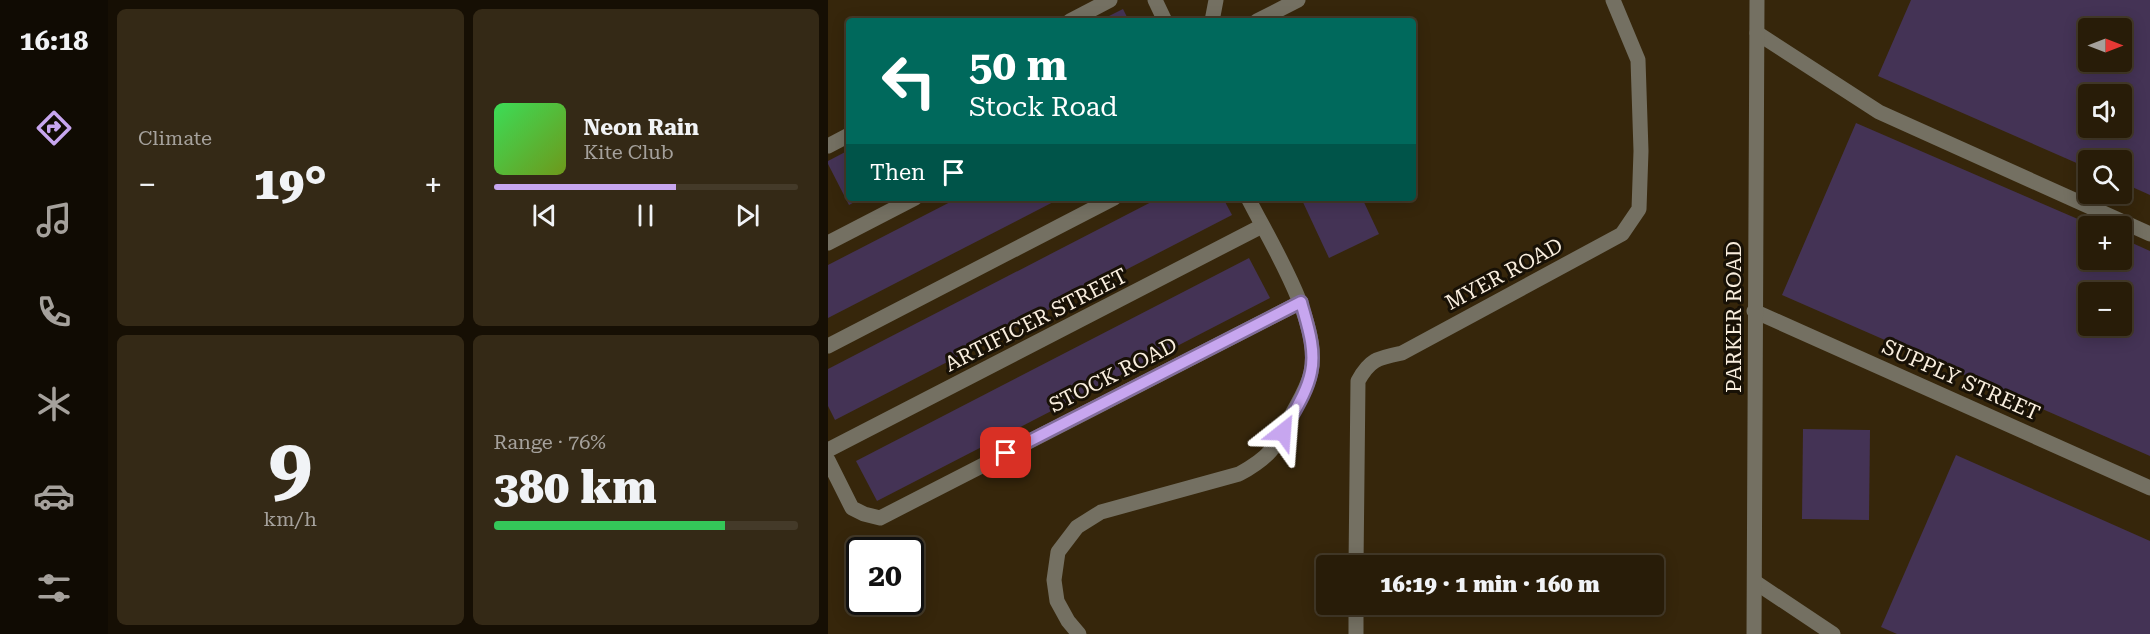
<!DOCTYPE html>
<meta charset="utf-8">
<style>
:root{--surface:#281c08;--page:#342916;--text:#f1f3f6;--muted:#a5a19c;--line:#443a29;--accent:#c7a6ef}
body{margin:0;font-family:"Roboto Serif",serif;background:var(--page);color:var(--text);height:100vh;display:flex;flex-direction:column;font-size:22px;white-space:nowrap}
*{box-sizing:border-box;margin:0}
p{font-size:20px;color:var(--muted)}
.icon{flex:none;width:33px;height:33px;fill:none;stroke:currentColor;stroke-width:2;stroke-linecap:round;stroke-linejoin:round}
.map{position:relative;flex:1;overflow:hidden}
.sheet{display:flex;flex-direction:column;gap:9px;padding:9px;background:#160f04;width:720px}
.sheet>*{flex:none}
.guide{position:absolute;left:18px;top:18px;width:570px;height:183px;border-radius:6px;box-shadow:0 3px 15px #0003,0 0 0 2px var(--line);background:#00695c;color:#fff;overflow:hidden}
.needle{width:39px;rotate:90deg}
.fabs{position:absolute;left:1250px;top:18px;display:grid;gap:12px}
.fabs a{display:grid;place-items:center;width:54px;height:54px;border-radius:6px;background:var(--surface);box-shadow:0 3px 15px #0003,0 0 0 2px var(--line);font-size:30px}
.speed{position:absolute;left:18px;top:537px;display:flex;gap:12px;font-size:30px;font-weight:700;text-align:center}
.speed>*{display:grid;place-content:center;width:78px;height:78px;border-radius:50%;background:var(--surface);box-shadow:0 3px 15px #0003,0 0 0 2px var(--line);line-height:1}
.speed .limit{border:3px solid #111;border-radius:9px;background:#fff;color:#111}
.pin{position:absolute;display:grid;place-items:center;width:51px;height:51px;color:#fff;margin:-26px;border-radius:12px;box-shadow:0 3px 9px #0006}
.me{position:absolute;width:66px;margin:-33px;rotate:28deg;stroke-linejoin:round;filter:drop-shadow(0 0 4px #0008)}
.turn{display:flex;align-items:center;gap:21px;height:126px;padding:0 24px;font-size:27px}
.turn .icon{width:78px;height:78px;stroke-width:2.5}
.turn b{display:block;font-size:42px;line-height:51px}
.then{display:flex;align-items:center;height:57px;padding:0 24px;background:#0003;gap:12px;font-size:22px}
.big{font-size:45px;font-weight:800;line-height:1.1}
.sheet .card{flex:1;display:flex;flex-direction:column;justify-content:center;gap:9px;min-width:0;padding:0 21px;border-radius:9px;background:var(--page)}
.sheet .dial{align-items:center;gap:0}
.dial b{font-size:78px;line-height:1}
.song{display:flex;align-items:center;gap:18px}
.cover{width:72px;height:72px;border-radius:9px;background:linear-gradient(135deg,hsl(130 70% 55%),hsl(80 70% 35%))}
.played{height:6px;border-radius:3px;background:linear-gradient(90deg,var(--accent) 60%,var(--line) 60%)}
.keys{display:flex;justify-content:space-around;direction:ltr}
.heat{display:flex;justify-content:space-between;align-items:center;font-size:33px;direction:ltr}
.charge{height:9px;border-radius:4px;background:linear-gradient(90deg,#34c759 76%,var(--line) 0)}
.sheet .tiles{flex:1;display:grid;gap:9px;grid-template-columns:repeat(2,1fr)}
.trip{position:absolute;left:488px;top:555px;width:348px;height:60px;border-radius:6px;background:var(--surface);box-shadow:0 3px 15px #0003,0 0 0 2px var(--line);font-weight:800;line-height:60px;text-align:center}
main{display:flex;flex:1;min-height:0}
.tab-bar{display:flex;flex-direction:column;width:108px;justify-content:space-around;align-items:center;background:#100b03;color:var(--muted)}
.tab-bar .icon{width:42px;height:42px}
.tab-bar .current{color:var(--accent)}
.tab-bar b{font-size:27px;color:var(--text)}
.map>svg:first-child{display:block}
</style>
<main>
<nav class="tab-bar">
<b>16:18</b>
<svg class="icon current" aria-label="directions" viewBox="0 0 24 24"><path d="M12 3l9 9-9 9-9-9zM9 14v-3h6M13 9l2 2-2 2"/></svg>
<svg class="icon" aria-label="music" viewBox="0 0 24 24"><path d="M9 18V5l10-2v13"/><circle cx="6" cy="18" r="3"/><circle cx="16" cy="16" r="3"/></svg>
<svg class="icon" aria-label="phone" viewBox="0 0 24 24"><path d="M5 4h4l2 5-3 2q2 4 5 5l2-3 5 2v4C11 20 4 13 5 4z"/></svg>
<svg class="icon" aria-label="climate" viewBox="0 0 24 24"><path d="M12 3v18M4 7l16 10M4 17L20 7"/></svg>
<svg class="icon" aria-label="car" viewBox="0 0 24 24"><path d="M5 17H2v-5l4-1 3-4h7l3 4 3 1v5h-3M9 17h6M6 11h13"/><circle cx="7" cy="17" r="2"/><circle cx="17" cy="17" r="2"/></svg>
<svg class="icon" aria-label="filters" viewBox="0 0 24 24"><path d="M4 7h16M4 17h16"/><circle cx="9" cy="7" r="2"/><circle cx="15" cy="17" r="2"/></svg>
</nav>
<section class="sheet">
<div class="tiles">
<div class="card"><p>Climate</p>
<div class="heat"><a>−</a><b class="big">19°</b><a>+</a></div>
</div>
<div class="card">
<div class="song"><i class="cover"></i><div><b>Neon Rain</b><p>Kite Club</p></div></div>
<div class="played"></div>
<div class="keys"><svg class="icon" aria-label="previous" viewBox="0 0 24 24"><path d="M18 5L8 12l10 7zM5 5v14"/></svg><svg class="icon" aria-label="pause" viewBox="0 0 24 24"><path d="M8 5v14M16 5v14"/></svg><svg class="icon" aria-label="next" viewBox="0 0 24 24"><path d="M6 5l10 7-10 7zM19 5v14"/></svg></div>
</div>
<div class="card dial"><b>9</b><p>km/h</p></div>
<div class="card"><p>Range · 76%</p><b class="big">380 km</b><div class="charge"></div></div>
</div>
</section>
<div class="map">
<svg width="1322" height="634" viewBox="0 0 1322 634">
<rect width="100%" height="100%" fill="#36260b"/>
<g fill="#435" fill-rule="evenodd">
<path d="M1083,0H1322V195L1293,182V160H1260V168L1050,76ZM1260,28H1293V62H1260ZM1260,94H1293V128H1260Z"/>
<path d="M295,9L301,21H271Z"/>
<path d="M1028,123L1266,226H1260V260H1293V238L1322,251V456L954,295ZM1260,292H1293V326H1260Z"/>
<path d="M21,150V198H34L21,205L0,164V161Z"/>
<path d="M130,198H233L0,318V265Z"/>
<path d="M331,198H395L404,215L7,420L0,406V369Z"/>
<path d="M473,198H534L551,234L501,258Z"/>
<path d="M421,258L442,298L49,501L28,461Z"/>
<path d="M975,429L1042,430L1041,520L974,519Z"/>
<path d="M1128,455L1322,541V634H1069L1053,627Z"/>
</g>
<g fill="none" stroke-linecap="round" stroke-linejoin="round">
<g stroke="#747062" stroke-width="15">
<path d="M327,0L337,21"/>
<path d="M242,21L282,0"/>
<path d="M384,21L388,0"/>
<path d="M429,21L470,0"/>
<path d="M929,33L1051,112L1322,234"/>
<path d="M0,146L21,135"/>
<path d="M0,243L87,198"/>
<path d="M926,311L1322,488"/>
<path d="M0,346L286,198"/>
<path d="M0,450L434,226"/>
<path d="M0,460L24,508L36,514L52,518L473,302"/>
<path d="M528,566L530,381C542,359 550,358 574,353L794,234L811,209L813,151L810,60L785,0"/>
<path d="M927,582L1005,634"/>
<path d="M251,634L240,621L229,601L226,580L230,552L249,527L273,512L411,474C444,456 448,446 464,414C471,401 480,387 483,372C494,323 442,242 420,198"/>
<path d="M528,634V604"/>
<path d="M926,634L929,0"/>
</g>
</g>
<g fill="none" stroke-linecap="round" stroke-linejoin="round">
<defs>
<path id="route" d="M178,453L473,302C479,324 488,349 483,372C479,393 465,413 455,432"/>
</defs>
<use href="#route" stroke="#816c9b" stroke-width="15"/>
<use href="#route" stroke="#c7a6ef" stroke-width="10"/>
</g>
<g text-anchor="middle" dominant-baseline="central" stroke-width="6" stroke-linejoin="round" paint-order="stroke">
<g font-size="21" fill="#f9eede" stroke="#181106">
<text transform="translate(676 274) rotate(-28)">MYER ROAD</text>
<text transform="translate(906 317) rotate(-90)">PARKER ROAD</text>
<text transform="translate(208 320) rotate(-27)">ARTIFICER STREET</text>
<text transform="translate(285 375) rotate(-27)">STOCK ROAD</text>
<text transform="translate(1133 380) rotate(24)">SUPPLY STREET</text>
</g>
</g>
</svg>
<div class="fabs">
<a><svg class="needle" viewBox="-14 -14 28 28"><path d="M0-13l5 13h-10z" fill="#e53935"/><path d="M0 13l5-13h-10z" fill="#a5a19c"/></svg></a>
<a><svg class="icon" aria-label="sound" viewBox="0 0 24 24"><path d="M4 9h4l5-4v14l-5-4H4zM17 9q2 3 0 6"/></svg></a>
<a><svg class="icon" aria-label="search" viewBox="0 0 24 24"><circle cx="10" cy="10" r="6"/><path d="M15 15l6 6"/></svg></a>
<a>+</a>
<a>−</a>
</div>
<div class="speed"><div class="limit">20</div></div>
<div class="pin" style="left:178px;top:453px;background:#d93025"><svg class="icon" aria-label="arrive" viewBox="0 0 24 24"><path d="M6 21V4h12l-3 4 3 4H6"/></svg></div>
<svg class="me" style="left:455px;top:432px" viewBox="-20 -20 40 40"><path d="M0-17L14 15 0 8-14 15z" fill="#c7a6ef" stroke="#fff" stroke-width="4"/></svg>
<div class="trip">16:19 · 1 min · 160 m</div>
<div class="guide">
<div class="turn"><svg class="icon" aria-label="left" viewBox="0 0 24 24"><path d="M17 20v-9H6M10 6l-5 5 5 5"/></svg><div><b>50 m</b>Stock Road</div></div>
<div class="then">Then<svg class="icon" aria-label="arrive" viewBox="0 0 24 24"><path d="M6 21V4h12l-3 4 3 4H6"/></svg></div>
</div>
</div>
</main>
